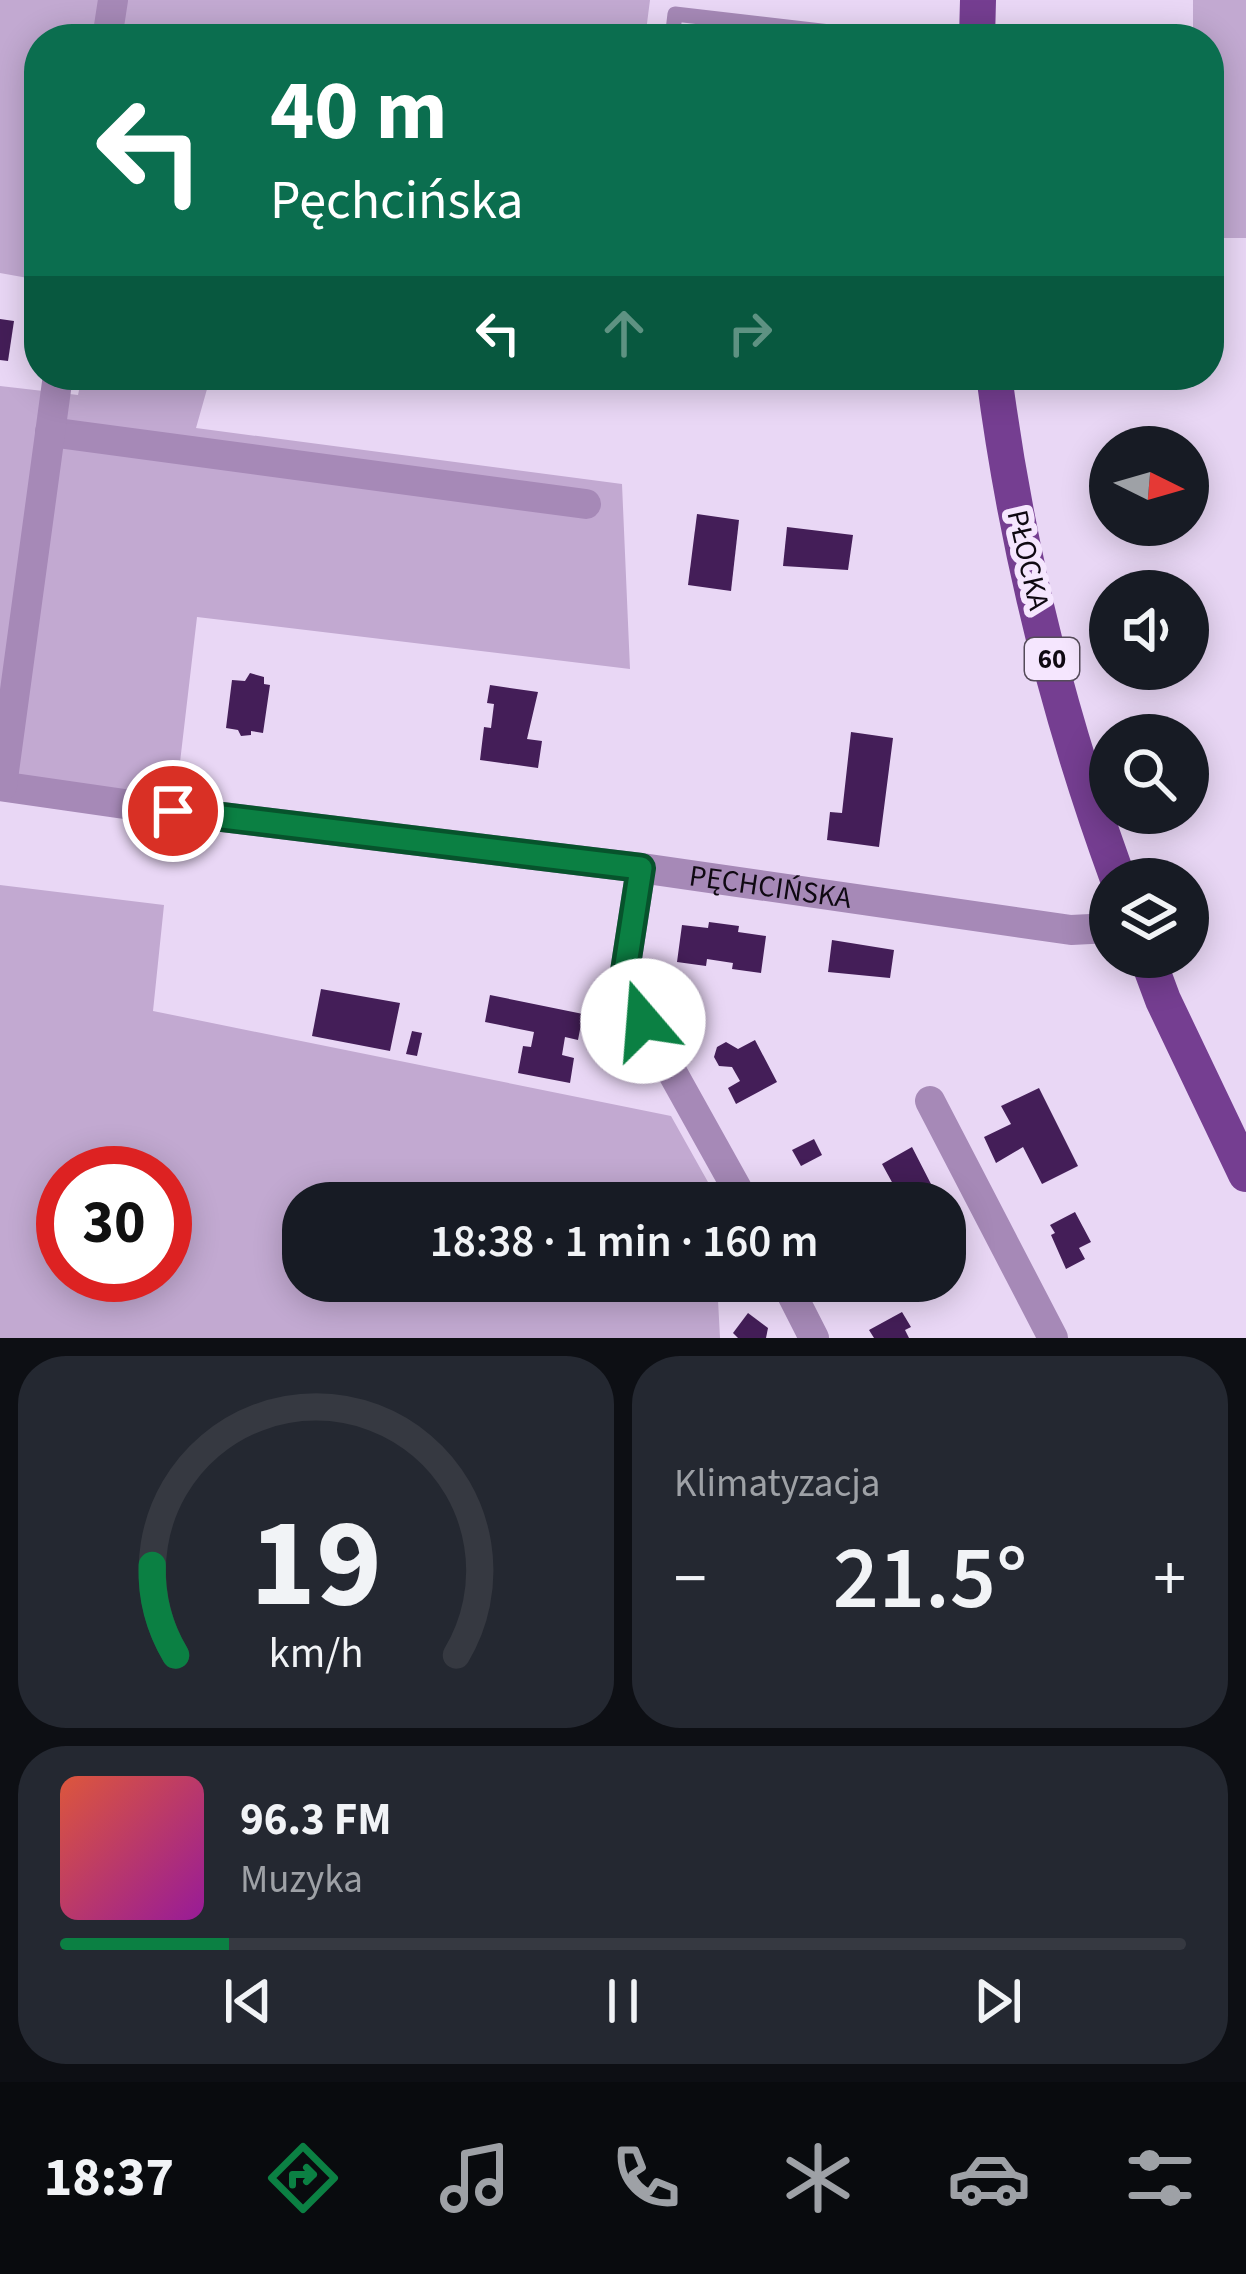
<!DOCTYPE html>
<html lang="pl">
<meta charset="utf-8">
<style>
:root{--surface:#171b24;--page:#242831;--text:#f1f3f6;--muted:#9ea1a6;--line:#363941;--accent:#0b8043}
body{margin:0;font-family:"Source Sans 3",sans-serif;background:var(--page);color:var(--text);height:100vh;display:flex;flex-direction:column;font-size:45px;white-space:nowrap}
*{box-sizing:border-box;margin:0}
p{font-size:39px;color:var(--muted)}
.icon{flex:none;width:66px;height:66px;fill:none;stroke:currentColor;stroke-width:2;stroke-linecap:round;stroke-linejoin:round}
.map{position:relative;height:1338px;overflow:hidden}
.sheet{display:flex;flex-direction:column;gap:18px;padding:18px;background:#0d0f14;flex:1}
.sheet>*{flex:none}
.hud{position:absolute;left:24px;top:24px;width:1200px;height:366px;border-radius:48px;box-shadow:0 6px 30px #0003;background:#0b6e4f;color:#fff;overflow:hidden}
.needle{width:78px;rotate:95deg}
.fabs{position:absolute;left:1089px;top:426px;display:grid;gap:24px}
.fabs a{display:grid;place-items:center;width:120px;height:120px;border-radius:50%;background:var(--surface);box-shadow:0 6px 30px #0003;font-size:60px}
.speed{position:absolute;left:36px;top:1146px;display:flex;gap:24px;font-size:60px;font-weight:700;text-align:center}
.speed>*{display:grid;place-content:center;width:156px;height:156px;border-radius:50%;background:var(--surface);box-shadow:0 6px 30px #0003;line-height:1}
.speed .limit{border:18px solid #d22;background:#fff;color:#111}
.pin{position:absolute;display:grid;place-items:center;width:102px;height:102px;color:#fff;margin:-51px;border:6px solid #fff;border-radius:50%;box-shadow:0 3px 12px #0007}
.me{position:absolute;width:132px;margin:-66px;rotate:342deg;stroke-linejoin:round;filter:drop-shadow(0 0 9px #0008)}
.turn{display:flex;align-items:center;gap:42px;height:252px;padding:0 48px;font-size:54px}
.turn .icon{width:156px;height:156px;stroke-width:2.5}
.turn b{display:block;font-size:84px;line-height:102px}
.lanes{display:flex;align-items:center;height:114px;padding:0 48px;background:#0003;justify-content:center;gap:60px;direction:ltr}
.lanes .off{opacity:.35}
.big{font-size:90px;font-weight:600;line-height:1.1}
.sheet .card{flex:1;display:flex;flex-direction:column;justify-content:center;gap:18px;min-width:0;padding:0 42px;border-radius:48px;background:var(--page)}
.sheet .dial{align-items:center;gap:0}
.dial svg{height:312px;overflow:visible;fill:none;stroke:var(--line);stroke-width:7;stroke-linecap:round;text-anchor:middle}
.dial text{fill:var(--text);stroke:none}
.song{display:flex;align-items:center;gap:36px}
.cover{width:144px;height:144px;border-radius:18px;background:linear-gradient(135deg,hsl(10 70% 55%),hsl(300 70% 35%))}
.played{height:12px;border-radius:6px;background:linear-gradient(90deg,var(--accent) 15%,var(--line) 15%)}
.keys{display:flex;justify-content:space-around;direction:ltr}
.heat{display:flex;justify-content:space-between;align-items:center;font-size:66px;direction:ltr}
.sheet .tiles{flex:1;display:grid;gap:18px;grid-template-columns:1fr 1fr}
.card:last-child{grid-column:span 2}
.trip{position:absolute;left:282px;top:1182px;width:684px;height:120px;border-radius:48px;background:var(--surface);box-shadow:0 6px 30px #0003;font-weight:600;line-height:120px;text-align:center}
.tab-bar{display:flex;height:192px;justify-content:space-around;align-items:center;background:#090b0e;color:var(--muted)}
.tab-bar .icon{width:84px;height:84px}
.tab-bar .current{color:var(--accent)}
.tab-bar b{font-size:54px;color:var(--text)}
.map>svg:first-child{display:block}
</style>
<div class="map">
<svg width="1246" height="1338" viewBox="0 0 1246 1338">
<rect width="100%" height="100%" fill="#e9d7f5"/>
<g fill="#c2a9d1" fill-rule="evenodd">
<path d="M0,0H650L645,39H39V280L0,273Z"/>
<path d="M1193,0H1246V238H1209V39H1193Z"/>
<path d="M82,375H211L196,428L622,484L630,669L197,617L175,805L0,784V386L78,395Z"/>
<path d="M0,885L164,905L153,1011L671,1116L713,1191V1203H303V1281H717L720,1338H0ZM165,1173V1275H63V1173Z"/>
</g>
<g fill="#441e58">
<path d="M0,319L14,321L8,361L0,360Z"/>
<path d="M697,514L739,520L731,591L688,585Z"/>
<path d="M787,527L853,535L848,570L783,566Z"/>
<path d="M250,673L264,677V684L270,685L263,733L251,731V735L241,736L238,730L226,728L232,680L245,681Z"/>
<path d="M490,685L538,692L527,739L542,741L538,768L480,760L484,727L491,728L494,704L487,703Z"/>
<path d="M851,732L893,738L879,847L827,840L830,812L842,813Z"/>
<path d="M709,922L739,926L738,932L766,936L761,973L732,969L733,963L707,959L706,966L677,962L682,925L708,928Z"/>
<path d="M832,940L894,950L890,978L828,972Z"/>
<path d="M321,989L400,1003L390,1051L312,1036Z"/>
<path d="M490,995L583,1014L578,1040L565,1037L562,1055L574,1058L570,1083L518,1073L523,1046L531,1047L534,1032L485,1022Z"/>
<path d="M412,1031L422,1033L417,1056L406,1054Z"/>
<path d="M755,1040L777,1082L736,1104L728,1088L740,1081L732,1067L719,1066L714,1057L717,1047L726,1042L738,1049Z"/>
<path d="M1039,1088L1078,1166L1042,1184L1023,1147L996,1163L984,1137L1011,1124L1001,1106Z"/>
<path d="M814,1139L822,1155L801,1166L792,1150Z"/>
<path d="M912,1147L931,1184L920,1189L927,1203H878L886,1198L882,1190L893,1184L882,1164Z"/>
<path d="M1075,1212L1091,1242L1079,1248L1085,1259L1066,1269L1051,1235L1055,1233L1050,1225Z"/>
<path d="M840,1281H869L872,1287L849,1299Z"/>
<path d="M902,1312L911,1327L905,1330L909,1338H874L869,1330Z"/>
<path d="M748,1313L768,1328L766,1338H738L733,1333Z"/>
</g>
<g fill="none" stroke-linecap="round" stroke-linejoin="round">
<path stroke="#a689b7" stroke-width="15" d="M672,39L675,14L890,39"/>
<g stroke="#a689b7" stroke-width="30">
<path d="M107,39L113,0"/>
<path d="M50,432L586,504"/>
<path id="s1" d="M0,786L173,811L641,868L1071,930L1110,928"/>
<path d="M2,786L58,375"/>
<path d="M641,868L623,984L745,1203"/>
<path d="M930,1101L1053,1338"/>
<path d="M785,1281L814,1338"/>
</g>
<g stroke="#753e91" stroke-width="36">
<path d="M977,39L978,0"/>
<path d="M994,375C1016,545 1059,718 1118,879"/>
<path d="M1147,957L1163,1000L1246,1174"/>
</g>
</g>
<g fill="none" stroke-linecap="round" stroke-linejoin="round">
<defs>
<path id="route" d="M173,811L641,868L623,984L643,1021"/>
</defs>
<use href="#route" stroke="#07532c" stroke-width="30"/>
<use href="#route" stroke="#0b8043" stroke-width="21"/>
</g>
<g text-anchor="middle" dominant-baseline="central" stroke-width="12" stroke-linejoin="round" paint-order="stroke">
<rect fill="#f5e6fe" stroke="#544b59" stroke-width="3" x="1025" y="638" width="54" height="42" rx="9"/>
<g font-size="27" font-weight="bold" fill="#0f0912">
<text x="1052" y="659">60</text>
</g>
<g font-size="30" fill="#0f0912" stroke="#f5e6fe">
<text transform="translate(1028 560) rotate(77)">PŁOCKA</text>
<text stroke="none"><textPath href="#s1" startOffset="777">PĘCHCIŃSKA</textPath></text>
</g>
</g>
</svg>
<div class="fabs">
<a><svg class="needle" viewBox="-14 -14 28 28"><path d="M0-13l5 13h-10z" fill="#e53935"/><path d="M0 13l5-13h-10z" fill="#9ea1a6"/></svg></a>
<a><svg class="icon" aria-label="sound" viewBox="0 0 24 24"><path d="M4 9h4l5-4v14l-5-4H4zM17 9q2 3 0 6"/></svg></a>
<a><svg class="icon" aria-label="search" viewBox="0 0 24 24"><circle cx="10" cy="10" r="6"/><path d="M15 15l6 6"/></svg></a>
<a><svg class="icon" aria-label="layers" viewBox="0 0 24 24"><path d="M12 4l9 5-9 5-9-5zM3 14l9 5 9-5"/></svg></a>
</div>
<div class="speed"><div class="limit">30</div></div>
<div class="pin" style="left:173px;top:811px;background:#d93025"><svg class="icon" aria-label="arrive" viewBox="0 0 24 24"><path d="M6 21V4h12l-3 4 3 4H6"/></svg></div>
<svg class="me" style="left:643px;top:1021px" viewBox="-20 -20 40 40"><circle r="19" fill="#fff"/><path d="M0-13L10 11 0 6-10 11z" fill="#0b8043"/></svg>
<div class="trip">18:38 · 1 min · 160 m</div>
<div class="hud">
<div class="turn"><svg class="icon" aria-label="left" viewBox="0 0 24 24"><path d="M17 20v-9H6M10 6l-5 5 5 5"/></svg><div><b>40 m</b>Pęchcińska</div></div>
<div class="lanes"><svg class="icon" aria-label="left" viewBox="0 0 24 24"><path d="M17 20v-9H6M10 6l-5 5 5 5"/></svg><svg class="icon off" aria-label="ahead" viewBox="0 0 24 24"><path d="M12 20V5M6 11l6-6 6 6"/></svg><svg class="icon off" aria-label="right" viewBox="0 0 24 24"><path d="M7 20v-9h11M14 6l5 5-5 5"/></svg></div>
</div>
</div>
<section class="sheet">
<div class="tiles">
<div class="card dial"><svg viewBox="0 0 100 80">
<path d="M14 69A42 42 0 1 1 86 69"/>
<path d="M14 69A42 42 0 0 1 8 46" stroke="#0b8043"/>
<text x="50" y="56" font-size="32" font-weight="700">19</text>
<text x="50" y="72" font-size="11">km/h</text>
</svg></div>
<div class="card"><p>Klimatyzacja</p>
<div class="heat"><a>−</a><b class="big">21.5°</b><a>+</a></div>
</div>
<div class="card">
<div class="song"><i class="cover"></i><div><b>96.3 FM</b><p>Muzyka</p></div></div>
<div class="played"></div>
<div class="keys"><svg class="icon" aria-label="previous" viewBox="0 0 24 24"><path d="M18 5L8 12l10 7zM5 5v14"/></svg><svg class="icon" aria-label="pause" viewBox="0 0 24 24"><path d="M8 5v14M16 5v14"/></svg><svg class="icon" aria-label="next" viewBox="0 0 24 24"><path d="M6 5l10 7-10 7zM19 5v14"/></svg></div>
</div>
</div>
</section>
<nav class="tab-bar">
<b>18:37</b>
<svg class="icon current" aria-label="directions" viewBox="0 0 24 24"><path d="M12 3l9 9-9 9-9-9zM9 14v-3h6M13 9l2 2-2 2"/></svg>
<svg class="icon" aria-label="music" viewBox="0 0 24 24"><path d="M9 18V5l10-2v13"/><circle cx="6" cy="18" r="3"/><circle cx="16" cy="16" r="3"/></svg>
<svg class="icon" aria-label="phone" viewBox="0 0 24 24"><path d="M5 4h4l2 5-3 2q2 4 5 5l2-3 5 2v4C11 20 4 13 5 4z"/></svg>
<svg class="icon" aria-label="climate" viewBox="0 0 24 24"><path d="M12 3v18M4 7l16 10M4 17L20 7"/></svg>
<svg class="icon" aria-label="car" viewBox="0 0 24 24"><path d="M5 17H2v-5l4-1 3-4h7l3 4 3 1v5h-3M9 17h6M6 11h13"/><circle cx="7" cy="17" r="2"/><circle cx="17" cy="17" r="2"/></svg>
<svg class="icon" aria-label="filters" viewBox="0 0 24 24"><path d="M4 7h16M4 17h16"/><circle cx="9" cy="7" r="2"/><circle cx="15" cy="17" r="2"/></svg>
</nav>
